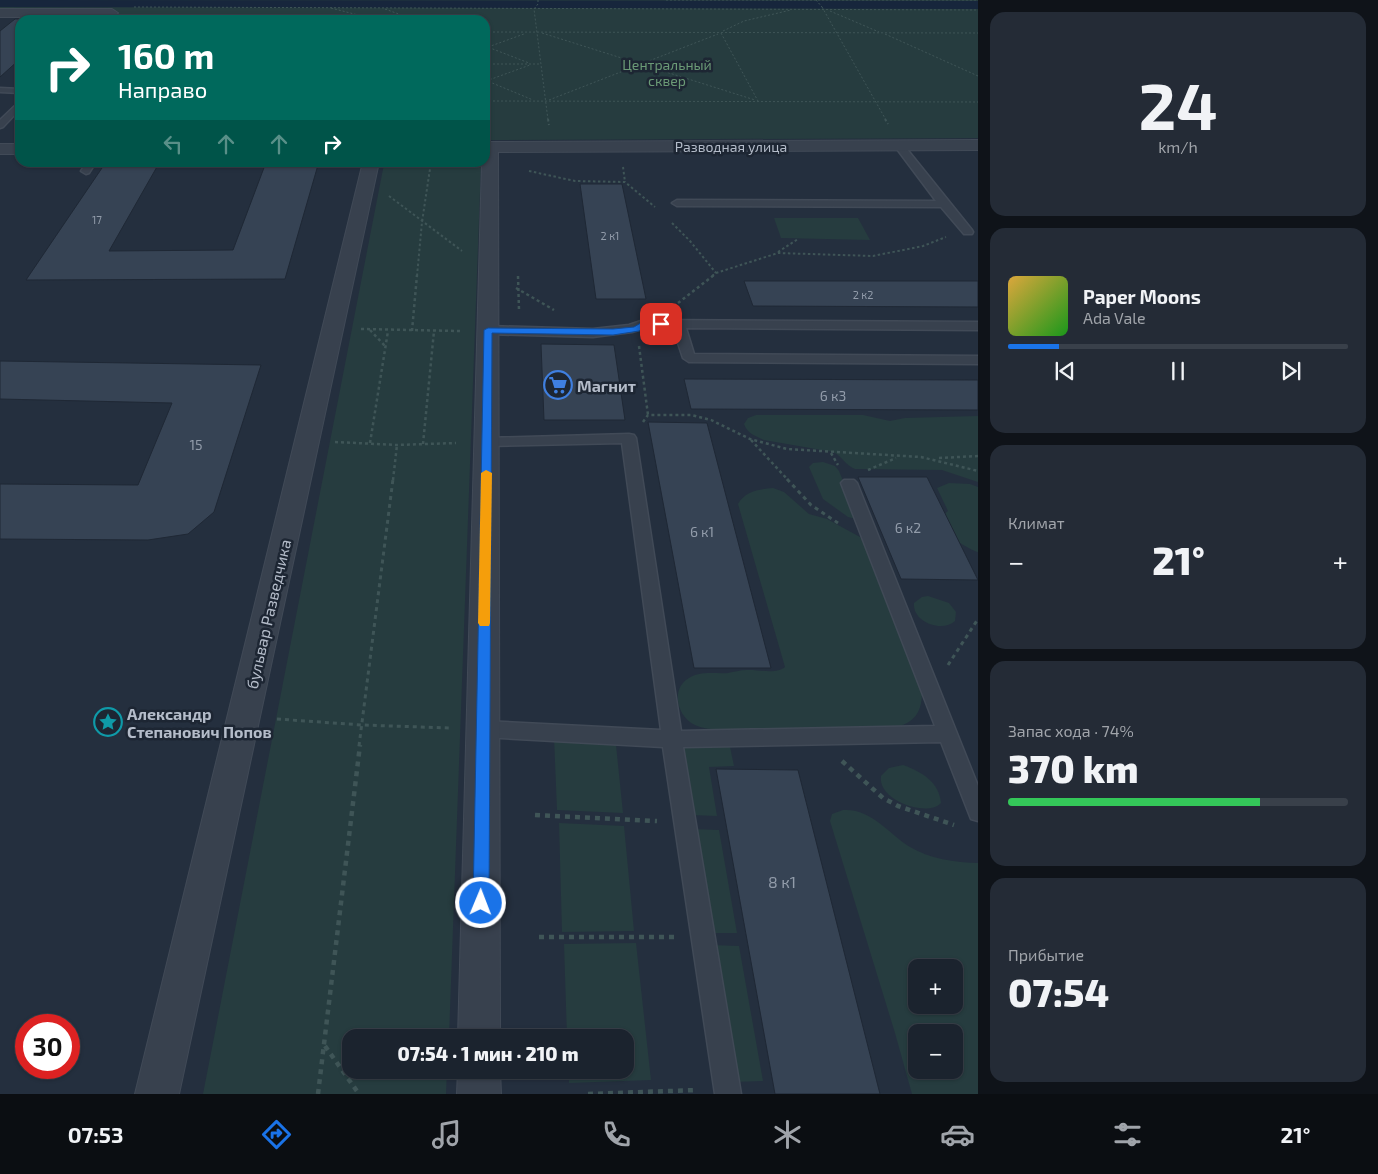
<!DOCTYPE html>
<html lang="ru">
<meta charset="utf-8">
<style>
:root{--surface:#1b232e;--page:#242b36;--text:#f1f3f6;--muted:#a0a4aa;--line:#39404a;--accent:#1a73e8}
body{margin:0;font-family:"Exo 2",sans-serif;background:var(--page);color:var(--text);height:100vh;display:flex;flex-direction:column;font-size:19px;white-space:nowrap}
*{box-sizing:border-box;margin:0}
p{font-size:16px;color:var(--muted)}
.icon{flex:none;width:28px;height:28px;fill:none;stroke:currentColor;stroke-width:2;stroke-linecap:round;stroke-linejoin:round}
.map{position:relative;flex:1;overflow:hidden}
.drawer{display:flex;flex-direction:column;gap:12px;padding:12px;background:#0f1319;width:400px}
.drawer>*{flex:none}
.top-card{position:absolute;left:15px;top:15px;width:475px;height:152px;border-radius:15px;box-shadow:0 1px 4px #0004,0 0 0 1px var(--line);background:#00695c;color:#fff;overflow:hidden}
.controls{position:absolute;left:908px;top:959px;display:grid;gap:10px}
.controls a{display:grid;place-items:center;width:55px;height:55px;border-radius:10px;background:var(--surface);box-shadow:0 1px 4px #0004,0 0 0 1px var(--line);font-size:25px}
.speed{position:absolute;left:15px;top:1014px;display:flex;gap:10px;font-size:25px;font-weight:700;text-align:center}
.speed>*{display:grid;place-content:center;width:65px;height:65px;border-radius:50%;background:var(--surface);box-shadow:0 1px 4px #0004,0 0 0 1px var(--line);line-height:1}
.speed .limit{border:8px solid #d22;background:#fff;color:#111}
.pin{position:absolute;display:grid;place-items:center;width:42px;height:42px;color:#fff;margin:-21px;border-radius:10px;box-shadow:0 2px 8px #0006}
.me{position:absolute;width:55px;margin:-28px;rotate:1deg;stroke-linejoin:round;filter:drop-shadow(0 0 4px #0008)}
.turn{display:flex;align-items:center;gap:18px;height:105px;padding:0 20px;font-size:22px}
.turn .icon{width:65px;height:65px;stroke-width:2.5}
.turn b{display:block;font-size:35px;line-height:42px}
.lanes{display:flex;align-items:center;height:48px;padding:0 20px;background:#0003;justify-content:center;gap:25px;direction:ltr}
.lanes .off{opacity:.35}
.big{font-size:38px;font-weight:800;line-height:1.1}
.drawer .widget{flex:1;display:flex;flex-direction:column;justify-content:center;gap:8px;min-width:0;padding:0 18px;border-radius:15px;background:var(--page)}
.drawer .dial{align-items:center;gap:0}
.dial b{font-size:65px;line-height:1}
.song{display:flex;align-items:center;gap:15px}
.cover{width:60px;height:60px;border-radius:8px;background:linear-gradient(135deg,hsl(40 70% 55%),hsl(120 70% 35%))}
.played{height:5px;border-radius:2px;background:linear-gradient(90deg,var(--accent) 15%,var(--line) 15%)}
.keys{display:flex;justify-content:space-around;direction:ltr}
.heat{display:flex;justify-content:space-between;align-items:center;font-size:28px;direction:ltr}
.charge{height:8px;border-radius:4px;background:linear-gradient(90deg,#34c759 74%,var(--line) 0)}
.trip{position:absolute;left:342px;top:1029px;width:292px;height:50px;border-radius:15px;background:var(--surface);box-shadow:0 1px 4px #0004,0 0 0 1px var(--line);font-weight:800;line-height:50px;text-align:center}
.dock{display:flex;height:80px;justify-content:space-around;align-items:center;background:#0b0e12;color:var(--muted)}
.dock .icon{width:35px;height:35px}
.dock .selected{color:var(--accent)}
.dock b{font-size:22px;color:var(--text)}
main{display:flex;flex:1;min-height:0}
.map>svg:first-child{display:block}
</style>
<main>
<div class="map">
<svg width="978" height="1094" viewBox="0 0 978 1094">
<rect width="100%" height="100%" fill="#242f3e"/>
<g fill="#263c3f" fill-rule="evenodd">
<path d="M0,0H978V138L485,140V20L104,17L111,9H0Z"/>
<path d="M384,164H481L449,1037L351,1038V1070H447L446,1094H203Z"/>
<path d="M774,218H858L870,240L781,238Z"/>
<path d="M756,415H863L890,421L905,418L978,416V482L942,470L855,469C845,465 842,456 833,452L764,440C755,436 747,433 744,424L748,418Z"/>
<path d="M823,462L835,466L839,471L858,517L856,519L848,517L823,499L809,467L813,463Z"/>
<path d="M949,483L970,484L978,487V552C973,551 954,540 950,536C946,532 944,523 941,517L948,511L937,488Z"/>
<path d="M773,488L784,492L809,514L827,519L860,537L868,546L922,695C921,713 914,722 897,727L722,730C712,729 703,729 695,725C678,717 671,692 686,680C699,670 713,674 728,673C734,672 740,670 747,670C758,669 776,675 785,667L738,504C745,491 760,489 773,488Z"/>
<path d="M928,596L949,603L956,612L955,621C942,633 912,622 914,603L922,597Z"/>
<path d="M554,737L613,743L616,745L623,813L557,810Z"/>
<path d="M729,742L734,766L709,767L717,816L691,815L678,743Z"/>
<path d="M903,765C922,772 939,782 941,803C927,818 877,800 881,776L889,768Z"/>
<path d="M843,810C871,808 888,833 910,847C928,858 956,863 978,863V1094H912L895,1033L830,821L832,814ZM916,968H954V1005H916ZM916,1032H954V1070H916Z"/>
<path d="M559,823L624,826L634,931L562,932Z"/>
<path d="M691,829L719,830L737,933H709Z"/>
<path d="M636,943L651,1080L569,1083V1070H626V1038L567,1037L564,944Z"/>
<path d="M710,945L739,946L763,1081L732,1082Z"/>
</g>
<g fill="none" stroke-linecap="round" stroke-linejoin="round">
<path fill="#17263c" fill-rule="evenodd" d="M0,0L978,1V9L0,7Z"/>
</g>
<g fill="#364354" stroke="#1f2835">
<path d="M15,19H65L20,20V59L0,77V31Z"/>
<path d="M104,165H158L109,251L233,250L265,165H318L285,279L26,280Z"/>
<path d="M580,184H622L646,299H596Z"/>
<path d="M744,281H978V307L753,306Z"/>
<path d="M541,344L614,345L625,420H544Z"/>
<path d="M0,361L261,365L214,512L188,534L148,540L0,539V484L138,485L172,403L0,399Z"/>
<path d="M684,379L978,380V410L691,409Z"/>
<path d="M648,422L707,423L771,668H694Z"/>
<path d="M858,477H927L978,580L901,579Z"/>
<path d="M716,769L798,770L880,1094H775Z"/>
</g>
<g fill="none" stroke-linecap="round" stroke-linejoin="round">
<defs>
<g id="service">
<path d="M0,88L20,89V93L0,92Z"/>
<path d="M20,101V109L3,127L0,128V120Z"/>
<path d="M899,142L902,143L972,230L973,232L972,234H964L941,207L677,206L672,203L677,200L936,201L894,145Z"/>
<path d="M87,162H96L89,173L86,174L81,171Z"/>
<path d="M644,320L978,322V330L686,328L694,354L978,356V364L689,362L683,358L673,328H646L632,332L593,337L488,334L482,330L488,326L593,329L629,325Z"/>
<path d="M629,434L634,435L636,438L681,731L935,726L841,483L844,480H854L857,483L978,786V821L971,819L941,742L683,747L741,1094H715L663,747L483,737L476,735L473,729L476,723L483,721L661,730L622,443L487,446L482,445L480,442L482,439L487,438Z"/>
</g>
<g id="minor">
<path d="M0,9H112L118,13L112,17H0Z"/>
<path d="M978,140V150L498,152L500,1038H458L482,162H485V142Z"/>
<rect x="0" y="144" width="20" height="10"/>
<path d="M363,162H379L179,1094H135Z"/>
<path d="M458,1070H500L501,1094H457Z"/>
</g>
</defs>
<use href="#service" stroke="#414a57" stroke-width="3"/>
<use href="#minor" stroke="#414a57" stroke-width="2"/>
<g stroke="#3f5557" stroke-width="1" stroke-dasharray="2 2" stroke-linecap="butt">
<path d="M538,0V4L534,9L548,120"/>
<path d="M666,0H978"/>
<path d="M134,7L978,10"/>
<path d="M822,7L886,120"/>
<path d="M331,8L358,15L364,20"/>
<path d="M385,9L415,20"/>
<path d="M830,11L879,32"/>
<path d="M723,31L744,21L791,10"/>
<path d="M485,32L978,33"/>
<path d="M542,33L755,100"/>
<path d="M721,33L758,101"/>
<path d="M885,34L978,76"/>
<path d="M485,46L529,63"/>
<path d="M488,47L524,34"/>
<path d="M485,64H540"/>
<path d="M485,80L533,100"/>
<path d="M486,81L530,65"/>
<path d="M549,100L718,34"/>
<path d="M485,101L978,102"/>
</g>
<g stroke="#3f5557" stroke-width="2" stroke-dasharray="2.5 2.5" stroke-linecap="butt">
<path d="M548,119L549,125"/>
<path d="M885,119L888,124"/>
<path d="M623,167L625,182"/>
<path d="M529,171L575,181L625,182L655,207"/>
<path d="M389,196L462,251"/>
<path d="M672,223L690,241L716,273"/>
<path d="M778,252L798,239"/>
<path d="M417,276L422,222L431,162"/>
<path d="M712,276L716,273L778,253L873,256L923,246L946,237"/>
</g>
<g stroke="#3f5557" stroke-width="2.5" stroke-dasharray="3 3" stroke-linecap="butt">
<path d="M518,276L519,310"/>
<path d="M516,288L554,310"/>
<path d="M678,303L714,275"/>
<path d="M361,329L460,331"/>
<path d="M370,330L386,347"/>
<path d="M412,331L417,275"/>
<path d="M639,346L648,415"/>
<path d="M643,422L648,415H691L711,420L750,439L787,449L921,457L978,471"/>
<path d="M751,440L788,480"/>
<path d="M335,442L397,445L456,443"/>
<path d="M370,443L388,331"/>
<path d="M423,444L434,331"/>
<path d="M831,453L838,465"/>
<path d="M939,458L978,456"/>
<path d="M868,470L896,458"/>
<path d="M393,480L397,445"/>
</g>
<g stroke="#3f5557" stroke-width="3" stroke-dasharray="4 4" stroke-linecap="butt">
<path d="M787,479L811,505L838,523"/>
<path d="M948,665L978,619"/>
<path d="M277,719L362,725L450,728"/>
<path d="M359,746L393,479"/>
</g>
<g stroke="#3f5557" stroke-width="4.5" stroke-dasharray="5 5" stroke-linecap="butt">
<path d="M842,761L883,798L898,806L954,825"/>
<path d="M535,815L657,821"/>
<path d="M539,937H674"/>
<path d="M325,1046L359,1094"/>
<path d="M318,1094L360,745"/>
<path d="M588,1094L697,1090"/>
</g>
<use href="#service" fill="#38414e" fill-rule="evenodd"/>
<use href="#minor" fill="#38414e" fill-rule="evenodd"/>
<path stroke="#3f5557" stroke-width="1" stroke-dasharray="2 2" stroke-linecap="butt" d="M816,0L822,7"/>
</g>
<path fill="#1a73e8" stroke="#114b97" d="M661,321L665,324L664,326L646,327L639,331L613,335L492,333L489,903L486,908L481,910L475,908L473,903L484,330L488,328L613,329L634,327L644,321Z"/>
<path fill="#f59e0b" d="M486,470L492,473L490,623L489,626H480L478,623L481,473Z"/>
<defs>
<symbol id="supermarket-ring" viewBox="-11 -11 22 22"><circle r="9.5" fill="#1d2633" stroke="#3f7fe0" stroke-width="1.5"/><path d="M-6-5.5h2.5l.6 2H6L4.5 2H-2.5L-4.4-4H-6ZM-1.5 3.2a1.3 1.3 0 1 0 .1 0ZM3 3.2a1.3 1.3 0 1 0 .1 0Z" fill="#3f7fe0"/></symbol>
<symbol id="sight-ring" viewBox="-11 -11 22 22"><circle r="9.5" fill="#1d2633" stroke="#0f9aa8" stroke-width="1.5"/><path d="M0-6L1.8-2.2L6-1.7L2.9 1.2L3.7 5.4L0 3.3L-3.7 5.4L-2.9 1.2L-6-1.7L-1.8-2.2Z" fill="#0f9aa8"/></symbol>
</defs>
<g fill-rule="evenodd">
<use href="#supermarket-ring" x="542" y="369" width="32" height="32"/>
<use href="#sight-ring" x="92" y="706" width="32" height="32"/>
</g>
<g text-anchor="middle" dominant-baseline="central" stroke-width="5" stroke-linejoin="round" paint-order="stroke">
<g font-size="11" fill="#929caa">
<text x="97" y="219">17</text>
<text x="610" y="235">2 к1</text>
<text x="863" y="294">2 к2</text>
</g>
<g font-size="14" fill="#6b9a76" stroke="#1d2633">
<text x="667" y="64">Центральный<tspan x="667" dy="16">сквер</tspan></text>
</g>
<g font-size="14" fill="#b4bcc9" stroke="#1d2633">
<text x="731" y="146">Разводная улица</text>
</g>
<g font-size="14" fill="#929caa">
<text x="833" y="395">6 к3</text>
<text x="196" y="444">15</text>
<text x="908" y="527">6 к2</text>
<text x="702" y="531">6 к1</text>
</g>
<g font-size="16" font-weight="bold" fill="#b4bcc9" stroke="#1d2633" text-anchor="start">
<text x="577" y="385">Магнит</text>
<text x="127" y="713">Александр<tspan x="127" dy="18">Степанович Попов</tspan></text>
</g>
<g font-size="16" fill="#b4bcc9" stroke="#1d2633">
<text transform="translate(268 614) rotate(-77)">бульвар Разведчика</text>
</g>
<g font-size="16" fill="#929caa">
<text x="782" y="881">8 к1</text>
</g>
</g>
</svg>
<div class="controls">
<a>+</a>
<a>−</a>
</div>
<div class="speed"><div class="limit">30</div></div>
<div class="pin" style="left:661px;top:324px;background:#d93025"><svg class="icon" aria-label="arrive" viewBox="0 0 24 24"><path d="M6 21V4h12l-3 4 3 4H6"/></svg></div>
<svg class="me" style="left:481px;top:903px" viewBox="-20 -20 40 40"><circle r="17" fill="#1a73e8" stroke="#fff" stroke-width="3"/><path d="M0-11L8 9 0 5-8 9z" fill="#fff"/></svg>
<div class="trip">07:54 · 1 мин · 210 m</div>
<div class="top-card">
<div class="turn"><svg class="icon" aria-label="right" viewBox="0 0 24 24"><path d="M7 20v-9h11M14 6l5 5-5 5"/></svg><div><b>160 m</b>Направо</div></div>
<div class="lanes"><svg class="icon off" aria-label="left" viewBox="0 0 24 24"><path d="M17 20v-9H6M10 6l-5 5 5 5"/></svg><svg class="icon off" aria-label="ahead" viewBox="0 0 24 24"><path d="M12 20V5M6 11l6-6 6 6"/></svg><svg class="icon off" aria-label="ahead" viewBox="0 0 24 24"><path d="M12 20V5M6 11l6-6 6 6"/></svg><svg class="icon" aria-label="right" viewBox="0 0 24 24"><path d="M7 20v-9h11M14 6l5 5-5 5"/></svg></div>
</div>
</div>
<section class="drawer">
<div class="widget dial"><b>24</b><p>km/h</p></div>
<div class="widget">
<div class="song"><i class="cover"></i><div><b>Paper Moons</b><p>Ada Vale</p></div></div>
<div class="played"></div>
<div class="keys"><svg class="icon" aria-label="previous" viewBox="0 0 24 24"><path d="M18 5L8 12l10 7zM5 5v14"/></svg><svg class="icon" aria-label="pause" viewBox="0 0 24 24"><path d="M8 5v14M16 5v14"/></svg><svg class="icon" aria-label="next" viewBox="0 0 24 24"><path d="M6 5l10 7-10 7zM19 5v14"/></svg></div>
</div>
<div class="widget"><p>Климат</p>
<div class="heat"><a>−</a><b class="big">21°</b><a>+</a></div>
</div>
<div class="widget"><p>Запас хода · 74%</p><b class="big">370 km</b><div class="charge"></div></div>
<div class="widget"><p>Прибытие</p><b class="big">07:54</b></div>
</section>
</main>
<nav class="dock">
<b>07:53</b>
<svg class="icon selected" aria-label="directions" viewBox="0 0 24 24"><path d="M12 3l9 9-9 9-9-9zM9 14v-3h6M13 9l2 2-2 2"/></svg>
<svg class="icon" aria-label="music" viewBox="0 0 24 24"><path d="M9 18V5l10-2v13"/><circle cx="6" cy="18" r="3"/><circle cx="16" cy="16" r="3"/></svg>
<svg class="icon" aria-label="phone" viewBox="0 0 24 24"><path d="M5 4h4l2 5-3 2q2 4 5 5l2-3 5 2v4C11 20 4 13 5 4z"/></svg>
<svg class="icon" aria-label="climate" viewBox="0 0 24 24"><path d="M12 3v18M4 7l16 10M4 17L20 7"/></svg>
<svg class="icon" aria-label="car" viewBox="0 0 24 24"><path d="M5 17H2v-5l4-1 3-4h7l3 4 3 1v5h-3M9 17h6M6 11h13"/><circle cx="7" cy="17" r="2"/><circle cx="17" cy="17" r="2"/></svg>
<svg class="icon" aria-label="filters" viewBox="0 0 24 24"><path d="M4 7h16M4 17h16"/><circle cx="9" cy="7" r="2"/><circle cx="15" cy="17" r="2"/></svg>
<b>21°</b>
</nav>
